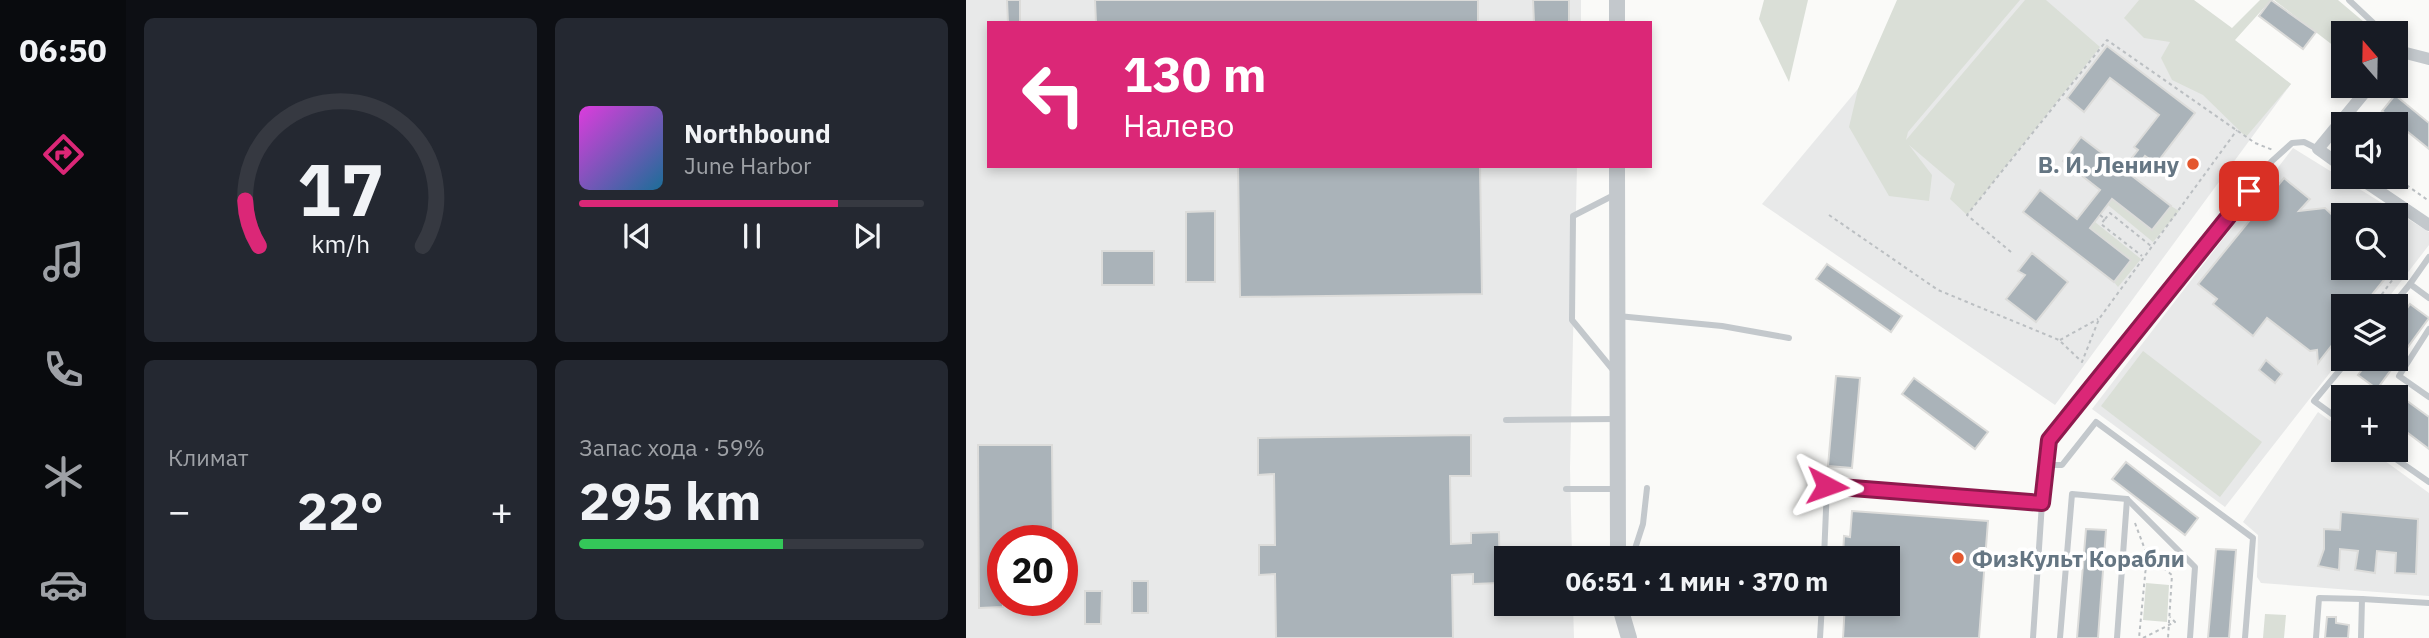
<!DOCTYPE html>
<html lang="ru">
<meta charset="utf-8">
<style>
:root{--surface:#171b24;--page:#242831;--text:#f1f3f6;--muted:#9ea1a6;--line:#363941;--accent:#db2777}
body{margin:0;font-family:"IBM Plex Sans",sans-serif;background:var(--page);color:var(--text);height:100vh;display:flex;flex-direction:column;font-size:26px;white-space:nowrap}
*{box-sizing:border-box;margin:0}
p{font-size:23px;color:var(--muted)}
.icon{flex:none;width:38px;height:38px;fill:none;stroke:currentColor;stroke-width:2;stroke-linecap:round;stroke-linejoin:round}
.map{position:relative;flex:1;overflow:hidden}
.side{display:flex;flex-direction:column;gap:18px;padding:18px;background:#0d0f14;width:840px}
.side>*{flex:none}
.hud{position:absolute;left:21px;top:21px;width:665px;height:147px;border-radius:0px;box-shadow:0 4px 10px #0003;background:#db2777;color:#fff;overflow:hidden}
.needle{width:46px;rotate:340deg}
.fabs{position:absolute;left:1365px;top:21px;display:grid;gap:14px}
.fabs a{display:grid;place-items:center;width:77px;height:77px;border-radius:0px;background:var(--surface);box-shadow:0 4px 10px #0003;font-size:35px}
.speed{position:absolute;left:21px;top:525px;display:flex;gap:14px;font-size:35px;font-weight:700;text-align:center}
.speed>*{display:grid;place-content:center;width:91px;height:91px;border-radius:50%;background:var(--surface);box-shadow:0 4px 10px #0003;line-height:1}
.speed .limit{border:10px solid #d22;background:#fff;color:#111}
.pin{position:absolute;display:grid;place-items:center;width:60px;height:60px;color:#fff;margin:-30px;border-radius:14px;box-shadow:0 4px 10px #0006}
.me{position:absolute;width:77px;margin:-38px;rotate:94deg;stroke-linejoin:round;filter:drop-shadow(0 0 5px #0008)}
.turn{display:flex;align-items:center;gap:24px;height:147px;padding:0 21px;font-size:32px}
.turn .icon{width:91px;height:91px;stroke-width:2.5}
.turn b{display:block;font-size:49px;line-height:60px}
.big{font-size:52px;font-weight:800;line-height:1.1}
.side .card{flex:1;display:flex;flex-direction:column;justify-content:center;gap:10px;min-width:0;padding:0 24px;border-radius:10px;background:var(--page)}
.side .dial{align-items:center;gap:0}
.dial svg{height:182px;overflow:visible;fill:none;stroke:var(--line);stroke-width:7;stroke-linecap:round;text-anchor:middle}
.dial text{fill:var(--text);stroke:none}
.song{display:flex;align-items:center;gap:21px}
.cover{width:84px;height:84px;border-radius:10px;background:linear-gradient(135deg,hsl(300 70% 55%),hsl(200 70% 35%))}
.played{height:7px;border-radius:4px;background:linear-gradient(90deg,var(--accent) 75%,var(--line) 75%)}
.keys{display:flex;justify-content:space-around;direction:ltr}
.heat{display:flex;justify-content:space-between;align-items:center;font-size:38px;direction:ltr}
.charge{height:10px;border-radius:5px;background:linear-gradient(90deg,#34c759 59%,var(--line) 0)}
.side .tiles{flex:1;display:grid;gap:18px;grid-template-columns:repeat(2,1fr)}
.trip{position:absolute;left:528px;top:546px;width:406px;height:70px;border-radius:0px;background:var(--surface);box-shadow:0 4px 10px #0003;font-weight:800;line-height:70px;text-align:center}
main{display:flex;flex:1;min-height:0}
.menu{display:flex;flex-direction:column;width:126px;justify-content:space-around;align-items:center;background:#090b0e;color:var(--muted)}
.menu .icon{width:49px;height:49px}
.menu .on{color:var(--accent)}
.menu b{font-size:32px;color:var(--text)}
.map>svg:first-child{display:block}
</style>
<main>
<nav class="menu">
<b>06:50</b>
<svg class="icon on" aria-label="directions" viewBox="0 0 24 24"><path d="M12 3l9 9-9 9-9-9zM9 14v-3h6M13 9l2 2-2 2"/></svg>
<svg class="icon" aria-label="music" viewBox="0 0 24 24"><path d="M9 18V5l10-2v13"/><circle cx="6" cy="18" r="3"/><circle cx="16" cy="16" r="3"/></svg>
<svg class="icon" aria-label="phone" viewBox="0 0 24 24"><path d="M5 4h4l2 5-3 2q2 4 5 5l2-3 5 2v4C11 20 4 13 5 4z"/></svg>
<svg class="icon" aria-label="climate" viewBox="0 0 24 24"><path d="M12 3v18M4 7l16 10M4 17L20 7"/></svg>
<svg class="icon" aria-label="car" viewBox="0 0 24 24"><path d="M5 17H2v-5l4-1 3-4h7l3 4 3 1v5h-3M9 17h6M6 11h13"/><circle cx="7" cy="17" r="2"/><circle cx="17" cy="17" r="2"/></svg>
</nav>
<section class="side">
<div class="tiles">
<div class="card dial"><svg viewBox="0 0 100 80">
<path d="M14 69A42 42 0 1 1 86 69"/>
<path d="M14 69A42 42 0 0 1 8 49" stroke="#db2777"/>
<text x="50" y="56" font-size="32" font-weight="700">17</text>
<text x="50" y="72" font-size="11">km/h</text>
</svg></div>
<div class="card">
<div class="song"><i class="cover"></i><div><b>Northbound</b><p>June Harbor</p></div></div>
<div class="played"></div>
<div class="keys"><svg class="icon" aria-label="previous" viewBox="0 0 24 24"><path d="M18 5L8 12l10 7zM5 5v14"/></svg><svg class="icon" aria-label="pause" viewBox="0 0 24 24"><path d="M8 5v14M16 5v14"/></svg><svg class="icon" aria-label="next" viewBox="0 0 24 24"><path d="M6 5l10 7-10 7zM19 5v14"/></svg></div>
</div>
<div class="card"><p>Климат</p>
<div class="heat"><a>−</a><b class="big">22°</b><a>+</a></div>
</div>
<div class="card"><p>Запас хода · 59%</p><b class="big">295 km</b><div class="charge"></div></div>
</div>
</section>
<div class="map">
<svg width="1463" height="638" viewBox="0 0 1463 638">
<rect width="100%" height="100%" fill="#fafaf8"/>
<g fill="#e8e9e9" fill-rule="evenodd">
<path d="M0,0H615V23H23V166H611L604,468L606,558H541V604H607L608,638H0ZM37,541H96V600H37Z"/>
<path d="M966,0H1216L1325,84L1089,405L796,204Z"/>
<path d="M1327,148L1463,232V245L1416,306H1377V356L1259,507L1126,409ZM1377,215H1430V268H1377Z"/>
<path d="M1352,412L1377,430V450H1404L1463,493V596L1295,583L1291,577L1292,535L1277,522Z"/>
</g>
<g fill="#dadfd7">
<path d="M798,0H842L823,82L793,19Z"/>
<path d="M931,0H1054L942,132L940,140L1059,0H1080L1134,47L1001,215L984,199L989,184L943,145L966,175L963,201L923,196L883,127L892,89Z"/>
<path d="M1173,0H1228L1266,28L1294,0H1305L1269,40L1325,84L1280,137L1237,95L1206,80L1195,58L1204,42L1178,38L1158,18Z"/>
<path d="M1308,0H1372L1411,33H1377V53Z"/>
<path d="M1146,199L1186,230L1205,206L1213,211L1187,242L1142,205Z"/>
<path d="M1129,222L1175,259L1152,287L1148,282L1164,260L1124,228Z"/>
<path d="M1177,351L1296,442L1254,497L1135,406Z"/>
<path d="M1180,583L1203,585L1201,622L1177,620Z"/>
<path d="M1299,614L1320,615L1318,638H1297Z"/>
</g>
<g fill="#aab3b9" stroke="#dcdcda" stroke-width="2">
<path d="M41,0H54V23H42Z"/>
<path d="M129,0H512V23H130Z"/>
<path d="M567,0H603V23H568Z"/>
<path d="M1305,0L1350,32L1337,49L1293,16Z"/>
<path d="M1141,46L1229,113L1190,164L1179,156L1165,175L1205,206L1186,230L1146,199L1124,228L1165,260L1148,282L1057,212L1074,190L1111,219L1134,190L1097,161L1115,137L1157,169L1172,150L1168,147L1193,115L1144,78L1118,112L1101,98Z"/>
<path d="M1429,95L1463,123V149L1416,111Z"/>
<path d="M272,166H514L516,294L274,297Z"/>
<path d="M1318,178L1344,199L1333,211L1359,208L1377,225V268H1420L1422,275L1397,306H1377V331L1352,363L1351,350L1344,351L1301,318L1287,336L1247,304L1251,299L1232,284Z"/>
<path d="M249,211V282H220V212Z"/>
<rect x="136" y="251" width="52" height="34"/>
<path d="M1066,253L1102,282L1070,322L1040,299L1059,275L1052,271Z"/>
<path d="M861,264L936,316L925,332L850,279Z"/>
<path d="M1444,304L1463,318L1411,389L1392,375L1404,359H1430V324Z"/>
<path d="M1300,360L1316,374L1309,383L1293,370Z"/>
<path d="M870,376L894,378L886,468L862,466Z"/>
<path d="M948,378L1022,432L1009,449L936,394Z"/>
<path d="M1437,398L1463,417V449L1430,424V408Z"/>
<path d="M505,435V476H484L485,544L505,543V533L533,532L534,583L507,584V574L486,575L487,638H310L309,574L293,575V545H309L308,474L292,475V438Z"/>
<path d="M12,445H86L87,541H37V607L13,608Z"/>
<path d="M1160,462L1232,518L1219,535L1146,479Z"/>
<path d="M886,511L1022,521L1013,638H877L879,604H922V558L877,557L878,536L884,537Z"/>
<path d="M1375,512L1452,519L1450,574L1429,573L1430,553L1411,551L1409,573L1389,570L1392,551L1374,549L1373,570L1352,566L1358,549V529L1374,530Z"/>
<path d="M1120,529L1140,530L1132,638H1111Z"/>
<path d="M1250,549L1270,550L1263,638H1242Z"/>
<rect x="166" y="581" width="16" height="32"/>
<path d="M119,591H136L135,624H119Z"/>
<path d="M1361,617H1370V623L1383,625L1382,638H1359Z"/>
</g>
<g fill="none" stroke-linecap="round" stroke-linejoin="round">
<g stroke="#bbbfc2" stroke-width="2" stroke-dasharray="3.5 3.5" stroke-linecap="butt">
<path d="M1429,177L1463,201"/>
<path d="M863,215L972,290L1093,340L1116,362L1133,319L1271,130"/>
<path d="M1134,215L1139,219L1135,224L1176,256"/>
<path d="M1139,219L1144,213L1185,246"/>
<path d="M1430,236L1438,222"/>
<path d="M1045,252L1001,215L1141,40L1289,143L1307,150"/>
<path d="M1401,301L1408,305L1441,260L1430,244"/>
<path d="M1094,340L1132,319"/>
<path d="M1169,523L1181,555L1173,638"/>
<path d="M1181,555L1206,575L1202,638"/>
<path d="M1177,638L1209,622L1204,617"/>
</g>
<g stroke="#c3c8cc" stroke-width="6">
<path d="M1383,0L1418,33"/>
<path d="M1463,257L1444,284L1463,298"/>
<path d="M1426,306L1444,284"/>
<path d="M652,316L756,326L823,338"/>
<path d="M1463,329L1433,376L1463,397"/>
<path d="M647,370L606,320L607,216L650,194"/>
<path d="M540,420L651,419"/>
<path d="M1377,422L1348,401L1383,359"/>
<path d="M1417,450L1463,482"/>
<path d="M1080,465H1096L1130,422L1287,538L1279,638"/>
<path d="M600,489H651"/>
<path d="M666,558L677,524L681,488"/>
<path d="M858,558L861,486L1076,503L1083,441L1101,415L1306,161L1326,143L1338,142L1352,149"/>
<path d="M854,638L856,604"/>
<path d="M1067,638L1076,503"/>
<path d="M1094,638L1106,494L1161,499L1229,567L1224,638"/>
<path d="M1151,638L1161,499"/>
<path d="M1350,638L1353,598L1396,599"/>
<path d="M1395,638L1396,599L1463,603"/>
</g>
<g stroke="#c3c8cc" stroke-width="12">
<path d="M1430,54L1432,51L1463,59"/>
<path d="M1377,167L1352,149L1404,86"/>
<path d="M1392,177L1463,225"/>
</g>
<g stroke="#c3c8cc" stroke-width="16">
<path d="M651,0V23"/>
<path d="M651,166L652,558"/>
<path d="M653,604L663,638"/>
</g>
</g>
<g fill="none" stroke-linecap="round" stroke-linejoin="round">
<defs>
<path id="route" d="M861,486L1076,503L1083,440L1283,191"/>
</defs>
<use href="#route" stroke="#8e194d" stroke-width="18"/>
<use href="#route" stroke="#db2777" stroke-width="12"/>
</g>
<g fill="#e4572e" stroke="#fff" stroke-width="2.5">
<circle cx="1227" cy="164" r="7"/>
<circle cx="992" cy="558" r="7"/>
</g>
<g text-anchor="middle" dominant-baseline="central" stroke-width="7" stroke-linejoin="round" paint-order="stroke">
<g font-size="23" font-weight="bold" fill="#657683" stroke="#fff" text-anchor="end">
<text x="1213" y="164">В. И. Ленину</text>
<text x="1006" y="558" text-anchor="start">ФизКульт Корабли</text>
</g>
</g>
</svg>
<div class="fabs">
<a><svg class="needle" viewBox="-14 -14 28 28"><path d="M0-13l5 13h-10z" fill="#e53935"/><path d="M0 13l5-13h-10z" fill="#9ea1a6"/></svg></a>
<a><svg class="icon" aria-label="sound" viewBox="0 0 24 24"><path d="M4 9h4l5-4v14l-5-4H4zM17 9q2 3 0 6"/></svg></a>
<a><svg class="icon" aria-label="search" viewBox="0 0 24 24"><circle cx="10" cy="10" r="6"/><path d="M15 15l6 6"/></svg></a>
<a><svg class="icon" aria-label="layers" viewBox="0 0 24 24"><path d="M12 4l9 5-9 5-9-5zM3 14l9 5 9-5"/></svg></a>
<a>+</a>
</div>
<div class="speed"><div class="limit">20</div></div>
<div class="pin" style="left:1283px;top:191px;background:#d93025"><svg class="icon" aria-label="arrive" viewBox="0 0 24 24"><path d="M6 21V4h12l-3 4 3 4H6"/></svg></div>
<svg class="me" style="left:861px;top:486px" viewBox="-20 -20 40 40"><path d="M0-17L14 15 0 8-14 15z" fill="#db2777" stroke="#fff" stroke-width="4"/></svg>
<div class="trip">06:51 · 1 мин · 370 m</div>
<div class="hud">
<div class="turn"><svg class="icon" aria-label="left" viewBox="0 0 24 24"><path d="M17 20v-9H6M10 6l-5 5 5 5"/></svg><div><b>130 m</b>Налево</div></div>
</div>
</div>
</main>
